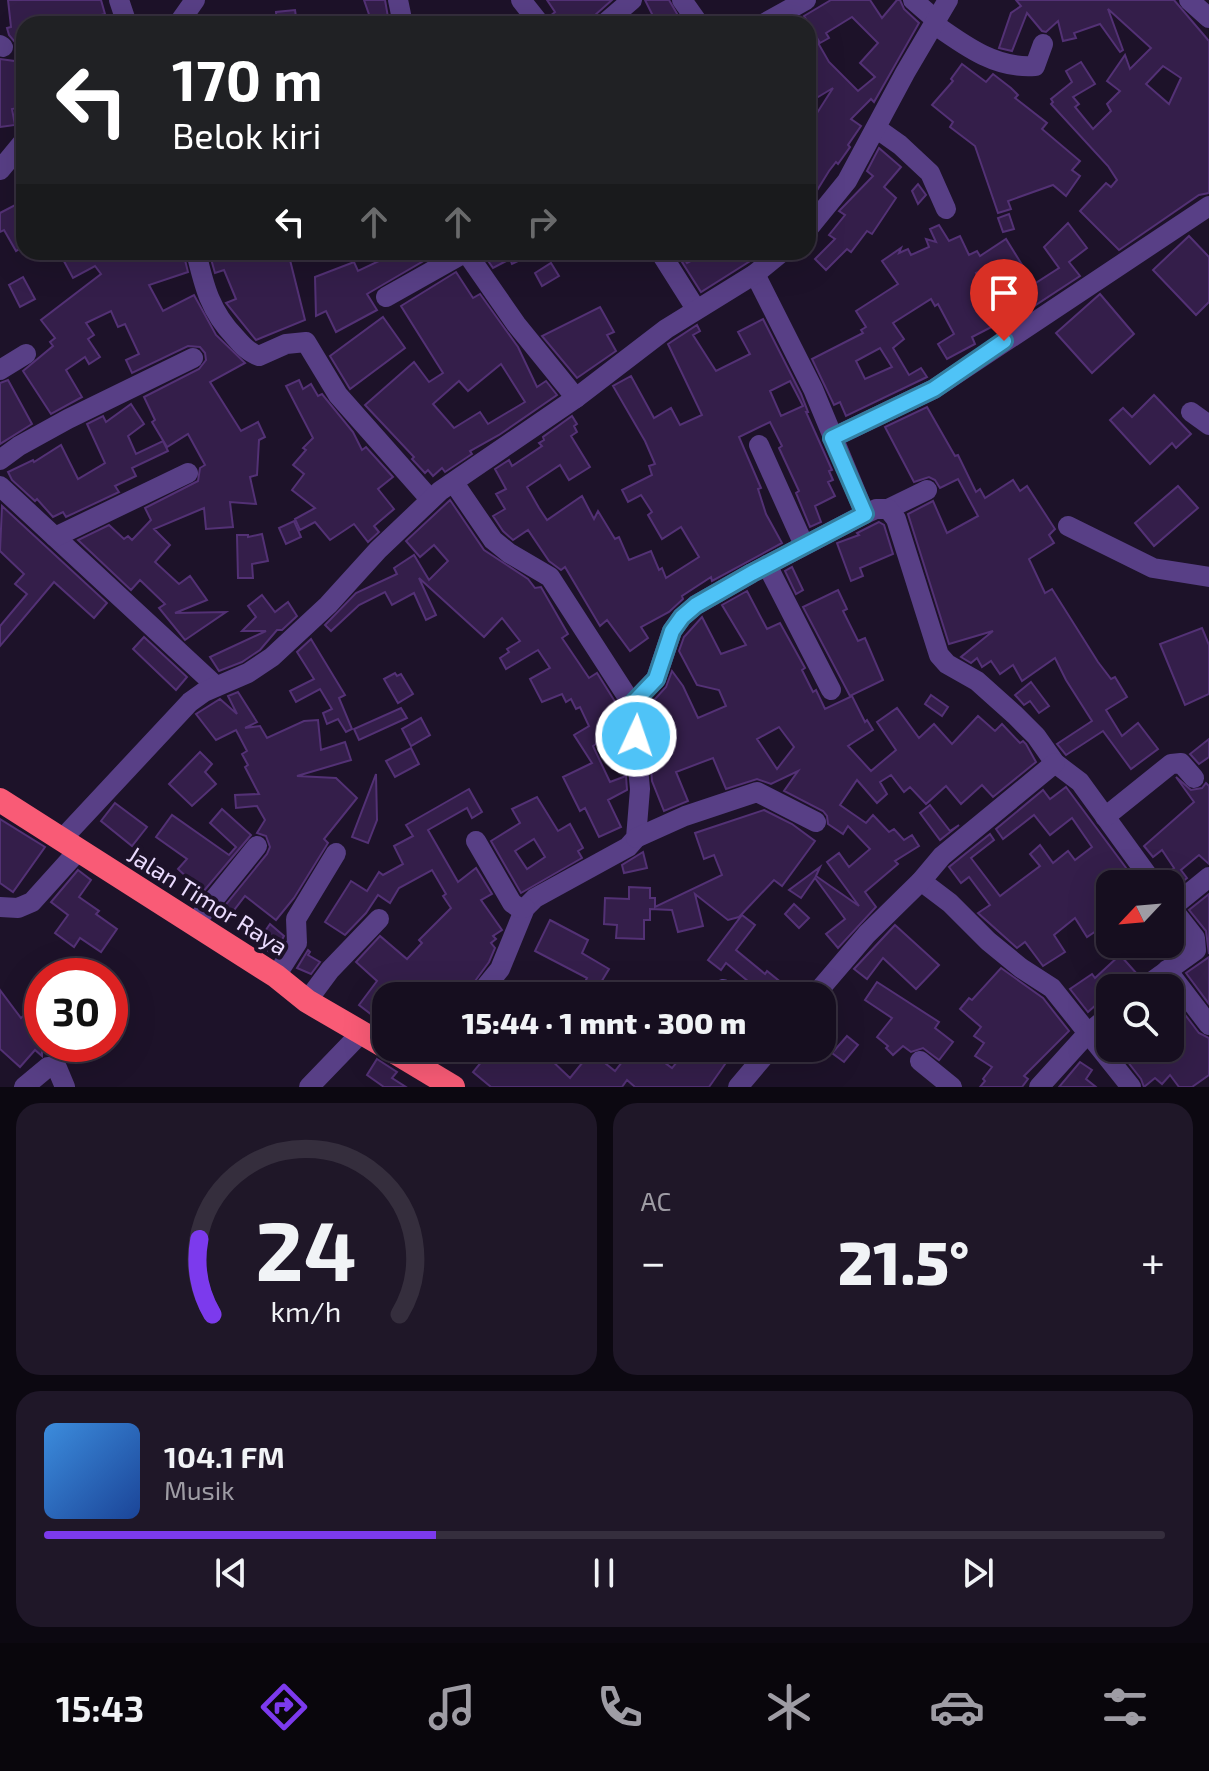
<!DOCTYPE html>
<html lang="id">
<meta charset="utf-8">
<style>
:root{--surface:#160e1f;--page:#1f1728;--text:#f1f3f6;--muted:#9e9ca4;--line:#352e3d;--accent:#7c3aed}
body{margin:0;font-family:"Exo 2",sans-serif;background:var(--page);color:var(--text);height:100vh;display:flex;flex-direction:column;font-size:30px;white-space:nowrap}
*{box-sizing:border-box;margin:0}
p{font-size:26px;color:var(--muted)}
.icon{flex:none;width:44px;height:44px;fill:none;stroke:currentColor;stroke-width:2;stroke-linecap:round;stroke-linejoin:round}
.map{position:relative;height:1087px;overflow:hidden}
.details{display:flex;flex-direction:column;gap:16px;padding:16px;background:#0c0811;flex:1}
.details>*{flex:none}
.banner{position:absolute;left:16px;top:16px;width:800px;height:244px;border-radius:24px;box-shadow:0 8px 32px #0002,0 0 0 2px var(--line);background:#202124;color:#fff;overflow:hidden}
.needle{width:52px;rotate:244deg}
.controls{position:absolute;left:1096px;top:870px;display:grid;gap:16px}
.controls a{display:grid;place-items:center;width:88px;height:88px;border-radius:16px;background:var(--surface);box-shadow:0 8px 32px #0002,0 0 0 2px var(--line);font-size:40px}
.speed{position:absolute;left:24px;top:958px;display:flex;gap:16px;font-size:40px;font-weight:700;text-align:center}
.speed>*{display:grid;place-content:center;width:104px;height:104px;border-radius:50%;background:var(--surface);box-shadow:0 8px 32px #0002,0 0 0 2px var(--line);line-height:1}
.speed .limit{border:12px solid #d22;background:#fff;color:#111}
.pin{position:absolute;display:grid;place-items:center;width:68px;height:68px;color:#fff;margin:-82px -34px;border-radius:50% 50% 50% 0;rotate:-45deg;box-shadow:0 0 8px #0007}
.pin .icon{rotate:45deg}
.me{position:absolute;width:88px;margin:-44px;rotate:3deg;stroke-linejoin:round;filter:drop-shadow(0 0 6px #0008)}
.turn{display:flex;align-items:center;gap:28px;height:168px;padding:0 24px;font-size:36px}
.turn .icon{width:104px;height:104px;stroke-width:2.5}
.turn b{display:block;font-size:56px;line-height:68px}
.lanes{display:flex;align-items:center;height:76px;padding:0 24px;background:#0003;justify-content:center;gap:40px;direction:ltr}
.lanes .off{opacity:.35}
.big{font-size:60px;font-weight:800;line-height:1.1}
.details .tile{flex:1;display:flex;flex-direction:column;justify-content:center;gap:12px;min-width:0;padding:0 28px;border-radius:24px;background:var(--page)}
.details .dial{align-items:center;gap:0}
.dial svg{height:208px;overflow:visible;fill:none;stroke:var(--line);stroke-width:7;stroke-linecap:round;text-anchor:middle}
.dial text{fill:var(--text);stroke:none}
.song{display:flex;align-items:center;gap:24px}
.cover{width:96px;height:96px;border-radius:12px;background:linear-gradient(135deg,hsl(210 70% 55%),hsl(220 70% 35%))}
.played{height:8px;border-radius:4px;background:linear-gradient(90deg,var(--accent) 35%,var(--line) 35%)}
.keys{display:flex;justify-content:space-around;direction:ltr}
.heat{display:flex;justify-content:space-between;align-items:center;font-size:44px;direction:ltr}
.details .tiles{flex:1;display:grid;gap:16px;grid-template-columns:1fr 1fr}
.tile:last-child{grid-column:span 2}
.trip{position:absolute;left:372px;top:982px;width:464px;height:80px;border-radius:24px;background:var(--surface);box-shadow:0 8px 32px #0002,0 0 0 2px var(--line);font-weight:800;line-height:80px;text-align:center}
.tab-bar{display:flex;height:128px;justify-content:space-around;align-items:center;background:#09060c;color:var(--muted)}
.tab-bar .icon{width:56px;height:56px}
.tab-bar .active{color:var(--accent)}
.tab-bar b{font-size:36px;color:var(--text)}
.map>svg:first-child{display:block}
</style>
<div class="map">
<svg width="1209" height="1087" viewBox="0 0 1209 1087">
<rect width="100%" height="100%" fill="#1d1229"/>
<g fill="#341e4a" stroke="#533175" stroke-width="2" fill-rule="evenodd">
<path d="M8,0H101L105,14L81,20L82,24H24V107L12,109L15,125L0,127V59L15,61V42L9,35L7,28L11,27Z"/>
<path d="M364,0H385L388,17L372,23Z"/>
<path d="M547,0H612L595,15L591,24H553L550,16L555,12Z"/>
<path d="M645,0H669L683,24H657Z"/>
<path d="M831,0H870L882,18L897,0H900L904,9L919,23L874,102L871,99L851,119L861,126L848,145L850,147L838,164L836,162L829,171L808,205V127L833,88L808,103V85L813,82L808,75L813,72L808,64V46L817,41L829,62L858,91L875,77L860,63L878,43L852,17L826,33L829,38L820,43L804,16Z"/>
<path d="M1016,0H1174L1209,41V193L1199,195L1119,250L1080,211L1106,183L1111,187L1117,180L1108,166L1051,104L1053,102L1051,99L1072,82L1066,71L1081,62L1095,84L1073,97L1079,104L1075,107L1093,129L1111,111L1107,104L1120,91L1107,81L1125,55L1130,69L1151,48L1108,9L1123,50L1120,52L1100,24L1074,33L1076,38L1063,41L1058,21L1046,32L1042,31L1027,13L1012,51L999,48L1011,13L1021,6ZM1163,66L1181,78L1169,104L1146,84Z"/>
<path d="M295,10L297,24H277L276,12Z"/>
<path d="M962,64L986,82L993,74L1011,88L1018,95L1015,98L1047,123L1042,129L1080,161L1072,170L1080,176L1066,196L1053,185L1008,201L1011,209L998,213L975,146L950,127L953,122L932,105L953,81L951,79Z"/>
<path d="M879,148L901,167L884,187L896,198L872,234L867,231L851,252L847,249L826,270L815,259L835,239L829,235L845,215L839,211L873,176L867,171Z"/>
<path d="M918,184L926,195L918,204L912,191Z"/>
<path d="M17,204L24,217V246L16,251L4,230L0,232V213Z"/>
<path d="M1009,214L1014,229L1003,232L998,218Z"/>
<path d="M1068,223L1087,248L1069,262L1080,276L1028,310L998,262L976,273L1003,321L972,337L975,344L947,359L938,344L954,334L938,304L935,306L931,299L893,323L904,339L893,348L909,375L921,368L927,377L846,416L840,402L834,405L812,359L863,333L861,330L866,327L856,311L898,284L882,261L901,248L899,253L908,249L911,255L929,247L926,239L936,242L930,229L939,225L949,241L960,236L969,255L977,251L980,256L1006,239L1034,284L1059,268L1044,247ZM880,348L892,367L865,379L856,361Z"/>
<path d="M1189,236L1209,257V302L1196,315L1153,270Z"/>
<path d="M59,252H183L188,272L149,285L163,311L194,295L216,335L245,363L210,382L241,431L258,422L265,437L259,440L257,475L250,477L256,504L230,502L233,527L206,529L204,508L154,529L170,545L155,562L179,584L190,576L207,600L175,613L226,612L185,640L159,608L165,604L140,580L131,590L78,540L109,525L124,539L128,536L132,540L151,520L145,508L198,481L200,468L205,465L188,434L167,447L152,422L155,420L144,397L199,369L206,360L205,353L200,347L188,346L132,373L126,360L139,354L125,324L118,327L111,311L86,323L94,335L88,339L100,357L89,364L85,357L66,370L82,397L51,414L23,371L53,346L50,342L55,338L41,320L101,274L95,266L73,278Z"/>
<path d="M209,252H288L305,320L256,340L226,303L236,299L224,270L215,273Z"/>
<path d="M398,252H439L367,294L377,310L336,332L326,311L316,316L315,277L354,262L358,271Z"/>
<path d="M482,252H537L512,264L510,259L493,268Z"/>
<path d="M708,252H751L755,258L701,292L682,262L685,260L687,263Z"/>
<path d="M551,263L559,276L542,286L535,273Z"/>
<path d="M456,272L473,298L480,294L518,347L537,387L546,381L557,395L499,435L470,451L472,454L445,472L442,468L433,476L428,470L425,473L412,459L414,457L365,405L414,362L429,382L443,373L401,306ZM501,364L525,402L488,424L480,412L454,428L433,404L459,381L468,391Z"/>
<path d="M23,277L35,299L20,307L9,285Z"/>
<path d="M1100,294L1134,334L1092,373L1056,333Z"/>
<path d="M600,307L614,332L607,335L616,351L577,378L542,336Z"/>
<path d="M383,317L405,348L350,389L330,356Z"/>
<path d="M763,319L801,394L808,412H806L832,470L829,471L833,480L828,482L835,496L815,506L821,522L810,527L796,493L799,491L779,448L782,446L770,422L739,437L761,488L758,489L766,514L782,543L712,581L711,577L682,596L683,599L669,612L641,627L648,638L630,651L607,620L600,626L565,567L561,570L549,561L528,530L513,540L503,531L493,516L505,509L496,494L506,489L495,469L509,460L512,466L542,446L539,443L544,440L543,437L572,416L577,424L574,426L577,432L571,436L590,467L569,480L560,465L527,487L539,508L547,520L582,496L594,519L598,511L615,539L619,537L629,560L651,551L659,570L662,568L666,578L699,557L681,527L662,539L648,515L652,512L641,495L628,502L622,490L652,475L649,466L655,464L645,441L613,386L631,376L654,418L671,408L680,425L702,415L668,344L697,325L700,331L693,335L716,371L750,354L738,332ZM790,381L803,406L781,416L770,391Z"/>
<path d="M8,380L32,424L0,444V383Z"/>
<path d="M299,380L303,389L311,384L318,396L322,394L353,432L362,450L366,447L393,477L378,489L394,509L374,526L379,532L368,542L354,524L330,540L315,522L300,530L295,519L315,508L292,490L304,474L293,465L306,450L303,448L313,438L286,386Z"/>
<path d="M1154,395L1191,434L1176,448L1172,443L1150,464L1110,420L1123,408L1132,417Z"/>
<path d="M131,404L144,424L128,436L136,454L163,441L168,451L132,468L136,476L115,486L119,492L66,517L63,512L53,517L37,499L35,501L12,480L8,472L33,460L34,462L61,445L78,479L105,463L87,424L103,416L106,422Z"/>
<path d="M927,407L955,456L958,455L976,492L980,489L985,498L1013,480L1020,491L1027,486L1055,529L1049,535L1054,543L1029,559L1045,593L1052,589L1098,662L1111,679L1115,677L1127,697L1106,710L1122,736L1138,723L1158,749L1131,769L1103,731L1066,755L1057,744L1092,721L1066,680L1055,658L1022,681L1013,665L1000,674L991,661L982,667L977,658L971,663L961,657L993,631L949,644L908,514L933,501L947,533L978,516L958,479L940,488L935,480L929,477L914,482L885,427Z"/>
<path d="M1178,486L1198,508L1154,546L1135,523Z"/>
<path d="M450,500L484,550L528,579L535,588L541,587L568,634L562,638L589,678L597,673L619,708L621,721L612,725L616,731L593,746L610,782L626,776L627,790L608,800L621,827L599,837L585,808L580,811L563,777L592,763L574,735L589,726L580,707L576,709L571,699L566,702L562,694L542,702L530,679L550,668L538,650L506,669L500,658L509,652L507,649L520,641L502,618L484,637L419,578L436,615L426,620L414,593L392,605L385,592L359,605L331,631L325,625L356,593L397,574L394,568L414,555L429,580L448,561L434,545L420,557L406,541Z"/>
<path d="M2,506L107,603L94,618L54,582L0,646V626L27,594L15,584L24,574L0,551Z"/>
<path d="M294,521L301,537L286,544L279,528Z"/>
<path d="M879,522L884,525L893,554L860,568L863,576L851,581L837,543L859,535L857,533Z"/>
<path d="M262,534L268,561L252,564L253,578H238L237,535H248V537Z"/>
<path d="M792,567L803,590L796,594L785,571Z"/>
<path d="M838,590L847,609L843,611L858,641L865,638L883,680L850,696L803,607Z"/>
<path d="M747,591L767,629L780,623L805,668L802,670L813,692L816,690L825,709L852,696L865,722L867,720L873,730L848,746L871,771L896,750L877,722L897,708L919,738L934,724L952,744L978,716L995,731L1002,724L1020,743L1023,741L1026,744L1036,762L993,797L982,785L961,804L946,786L926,804L910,787L904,792L891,775L880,782L887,794L877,803L857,780L840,805L866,823L873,815L889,832L894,829L904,840L912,835L919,846L895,861L898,864L865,892L876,907L838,948L826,934L845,919L815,878L801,898L789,890L820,867L816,876L859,906L827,862L839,853L849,867L870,849L848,826L843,834L828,824L827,816L823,811L784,791L798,771L771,784L757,779L726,789L713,758L676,772L688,801L664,811L652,781L649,742L651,741L648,733L646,709L666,687L672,671L683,686L698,718L726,706L719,690L697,685L679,651L684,637L702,617L721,654L746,645L722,605ZM779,727L794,747L777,769L757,739Z"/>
<path d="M262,595L275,612L288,602L297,616L282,630H277L260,650L242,662L219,671L210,657L266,631H242L256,617L248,606Z"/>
<path d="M1202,628L1209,645V694L1185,705L1160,644Z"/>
<path d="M144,637L187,677L176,690L133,649Z"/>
<path d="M311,639L345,695L339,698L352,729L346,732L338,719L327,724L323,713L332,709L320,689L296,702L290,691L314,679L297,652Z"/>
<path d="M395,673L397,676L401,674L413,694L398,703L384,679Z"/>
<path d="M1031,682L1049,706L1039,713L1030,701L1024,705L1015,695Z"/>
<path d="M238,692L257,722L245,728L260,726L267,738L304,721L318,720L321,750L345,742L351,760L297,776L336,778L357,798L324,839L328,843L294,898L276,920L245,896L231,914L223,908L267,854L270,847L266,836L257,833L265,820L257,806L236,808L235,795L259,794L245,767L248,765L242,754L247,751L236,730L216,740L196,714L220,699L237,714L228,696Z"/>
<path d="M931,695L948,707L942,716L925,704Z"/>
<path d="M401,708L407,718L359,740L354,729Z"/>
<path d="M421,718L430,735L411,746L402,729Z"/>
<path d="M1209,739V757L1199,764L1190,754Z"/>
<path d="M411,748L419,764L395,777L386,761Z"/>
<path d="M200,752L212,764L205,772L216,784L192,806L169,784Z"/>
<path d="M376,774L377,820L368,843L352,837Z"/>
<path d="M1176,777L1191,790L1202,788L1206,783L1209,786V864L1199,855L1181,870L1187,878L1170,892V884H1167L1164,876L1174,868L1162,850L1153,857L1144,846L1194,802Z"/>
<path d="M1066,787L1138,884H1110V938L1102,927L1087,937L1075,918L1054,935L1065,952L1043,966L1025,942L1017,948L978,913L990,905L969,877L961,883L949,867L990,834L994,840L971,858L1000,896L1040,866L1030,854L1040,845L1053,863L1068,851L1075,860L1092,847L1072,818L1050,835L1034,815L1003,839L996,829L1043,790L1050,799Z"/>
<path d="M469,789L482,812L472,818L467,808L428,830L458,882L476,868L492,894L481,900L502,930L493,936L496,939L491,943L495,948L489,962L464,996H386V1015L381,1022L359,1005L377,981L356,962L380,936L407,959L422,943L419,940L451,908L443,896L446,894L432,870L399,888L390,903L378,895L366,913L345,935L325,922L351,881L367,891L379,872L383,875L403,864L394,846L413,836L406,825Z"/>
<path d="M537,797L558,831L570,824L583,848L578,851L582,858L521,893L491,841L520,823L512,809ZM534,839L545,857L527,869L515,851Z"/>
<path d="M115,803L147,827L132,846L101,821Z"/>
<path d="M930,805L950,831L959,825L940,840L920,813Z"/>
<path d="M222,809L251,835L203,892L178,869L187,859L156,837L172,815L229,855L236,847L210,823Z"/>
<path d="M764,810L792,824L815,841L782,886L774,880L739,917L728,920L695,894L703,926L678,932L672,910L650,909V920H644V939L616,938L617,925L604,924L605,898L629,899V887L650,888V898H655V907L722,875L714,855L704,859L695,833Z"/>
<path d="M0,819L45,847L13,892L0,883Z"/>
<path d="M643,852L647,868L624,873L622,865Z"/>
<path d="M78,870L91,880L79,897L99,911L96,914L117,929L101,952L80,938L74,947L55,933L68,915L51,902Z"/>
<path d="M1209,894V954L1206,931L1189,910Z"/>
<path d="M794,904L809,918L799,928L785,914Z"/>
<path d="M742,915L755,925L736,950L765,974L767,971L798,996H766L726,963L721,970L708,960Z"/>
<path d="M550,920L588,940L582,953L609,969L597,989L585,982L587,978L535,951Z"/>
<path d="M270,924L284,936L274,955L257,943Z"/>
<path d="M895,925L939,965L916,989L883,958L867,979L854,969Z"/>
<path d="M308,950L310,952L308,955L320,962L311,974L297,968Z"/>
<path d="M1120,955L1138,975L1132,982L1130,988H1110V1002L1100,1006L1097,1004L1088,1012L1070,989L1092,974L1095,978Z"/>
<path d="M1209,957V1004L1186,973Z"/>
<path d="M1001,968L1043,998L1069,1031L1024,1076L1028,1079L1022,1087H980L985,1081L983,1079L992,1067L975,1056L984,1043L974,1036L981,1027L960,1009L969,998L972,1000Z"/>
<path d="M877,982L939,1022L935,1028L953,1042L939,1060L923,1048L911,1052L903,1046L893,1055L886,1048L888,1046L877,1037L892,1018L865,1000Z"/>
<path d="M0,990L21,1018L42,999V1056L35,1050L20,1067L0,1049Z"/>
<path d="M1170,995L1199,1033L1209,1038V1075L1192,1087H1179L1170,1075L1162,1084L1155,1078L1144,1087L1141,1079L1117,1048H1170Z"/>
<path d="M847,1036L858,1045L844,1062L832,1053Z"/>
<path d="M498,1048H554L547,1056L570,1078L591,1052L615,1071L633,1048H658L653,1054L672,1068L688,1048H719L730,1057L709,1087H635L627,1080L622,1087H491L473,1072L487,1055L490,1057Z"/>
<path d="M377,1059L397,1072L392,1078L406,1087H384L367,1075Z"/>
<path d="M1080,1062L1092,1070L1086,1079L1096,1087H1059Z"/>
</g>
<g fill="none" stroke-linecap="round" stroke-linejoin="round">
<g stroke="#583f86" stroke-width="20">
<path d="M119,0L127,24"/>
<path d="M398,0L403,24"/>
<path d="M521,0L540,24"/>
<path d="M682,0L699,24"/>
<path d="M913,0L936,20"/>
<path d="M1189,0L1209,18"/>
<path d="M178,24L195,0"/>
<path d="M604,24L632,0"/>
<path d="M763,24L806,0"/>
<path d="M934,24C965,46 996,69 1035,66L1043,44"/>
<path d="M0,45L3,47"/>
<path d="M876,128L900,145L930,173L946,209"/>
<path d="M0,170L24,141"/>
<path d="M808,229L847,181L905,73L948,0"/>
<path d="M196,252C204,286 210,311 235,337C242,345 248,352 259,356L286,344L306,342L338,395L430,499"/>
<path d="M466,252L516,324L576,398"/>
<path d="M660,252L696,309"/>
<path d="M386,297L466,252"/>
<path d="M0,370L26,354"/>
<path d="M1191,412L1209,425"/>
<path d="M832,438L934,389L1209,206"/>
<path d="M759,445L804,545"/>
<path d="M0,460L19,446L68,419L193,358"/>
<path d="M454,483L493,540L509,553L550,577L632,704L640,789L636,838L628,847L535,898L525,908L500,969L478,996"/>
<path d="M0,486L216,686"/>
<path d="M888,509L927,490"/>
<path d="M865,514L876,509H888L896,519L939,655L947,664L977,681L1015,715L1036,736L1055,763L1080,782L1154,884"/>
<path d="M1068,526L1153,568L1209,577"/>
<path d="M55,537L188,473"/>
<path d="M767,565L831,690"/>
<path d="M632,704L656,679L672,631L682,617L696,605L752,573L865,514L813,389L755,274"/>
<path d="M1105,817L1171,764L1181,763L1194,778"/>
<path d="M63,838L190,702L204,692L248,673L272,657L328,605L378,550L440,491L576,398L666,329L755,274L782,252"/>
<path d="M636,838L685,816L757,792L816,822"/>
<path d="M476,841L512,903L519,908H525"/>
<path d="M921,881L950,903L988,941L1021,968L1052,988L1131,1087"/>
<path d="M0,907L18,908L32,902L78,851"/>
<path d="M1171,908L1209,877"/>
<path d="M194,924L257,846"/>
<path d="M1167,970L1209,1025"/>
<path d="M276,976L297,943L296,919L336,853"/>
<path d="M1143,988L1196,950L1195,938L1170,906"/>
<path d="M723,989L732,996"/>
<path d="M814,996L867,934L921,881L942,856L1055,763"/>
<path d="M307,1001L330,970L379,919"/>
<path d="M920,1061L952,1087"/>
<path d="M421,1068L437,1048"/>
<path d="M24,1087L48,1067L57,1068L65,1087"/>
<path d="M309,1087L362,1032"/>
<path d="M738,1087L771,1048"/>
<path d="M1039,1087L1088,1033L1110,1015"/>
</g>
<g stroke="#f95b76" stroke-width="24">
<path d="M0,800L276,976L307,1001L386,1047"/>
<path d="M388,1048L453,1087"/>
</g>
</g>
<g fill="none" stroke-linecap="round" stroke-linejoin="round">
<defs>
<path id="route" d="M636,736L632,704L656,679L672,631L682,617L696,605L752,573L865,514L832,438L934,389L1004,341"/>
</defs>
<use href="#route" stroke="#337fa1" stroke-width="20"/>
<use href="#route" stroke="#4fc3f7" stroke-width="14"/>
</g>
<g text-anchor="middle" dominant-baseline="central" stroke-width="8" stroke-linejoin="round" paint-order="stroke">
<g font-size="24" fill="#eadbfe" stroke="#1d1229">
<text transform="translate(208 900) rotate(32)">Jalan Timor Raya</text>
</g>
</g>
</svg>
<div class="controls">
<a><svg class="needle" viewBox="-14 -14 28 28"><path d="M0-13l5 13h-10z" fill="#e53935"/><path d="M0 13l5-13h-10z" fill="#9e9ca4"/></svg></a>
<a><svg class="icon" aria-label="search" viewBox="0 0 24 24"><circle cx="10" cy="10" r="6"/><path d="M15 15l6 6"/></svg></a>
</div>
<div class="speed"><div class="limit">30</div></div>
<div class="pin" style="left:1004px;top:341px;background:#d93025"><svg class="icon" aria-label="arrive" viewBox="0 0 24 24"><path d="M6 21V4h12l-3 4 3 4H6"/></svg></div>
<svg class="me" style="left:636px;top:736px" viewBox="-20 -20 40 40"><circle r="17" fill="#4fc3f7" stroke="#fff" stroke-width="3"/><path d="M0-11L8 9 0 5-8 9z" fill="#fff"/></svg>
<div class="trip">15:44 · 1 mnt · 300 m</div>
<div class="banner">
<div class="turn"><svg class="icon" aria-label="left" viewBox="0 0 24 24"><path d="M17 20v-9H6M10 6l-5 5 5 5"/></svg><div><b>170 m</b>Belok kiri</div></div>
<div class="lanes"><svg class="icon" aria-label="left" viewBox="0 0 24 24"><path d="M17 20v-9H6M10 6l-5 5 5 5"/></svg><svg class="icon off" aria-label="ahead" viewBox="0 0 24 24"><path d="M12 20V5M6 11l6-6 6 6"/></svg><svg class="icon off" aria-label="ahead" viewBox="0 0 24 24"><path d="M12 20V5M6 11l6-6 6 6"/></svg><svg class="icon off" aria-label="right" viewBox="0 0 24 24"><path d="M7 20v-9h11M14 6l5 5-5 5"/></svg></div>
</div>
</div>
<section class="details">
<div class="tiles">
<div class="tile dial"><svg viewBox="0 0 100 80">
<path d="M14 69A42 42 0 1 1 86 69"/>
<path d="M14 69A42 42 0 0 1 9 40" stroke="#7c3aed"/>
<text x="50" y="56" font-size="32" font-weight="700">24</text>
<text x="50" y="72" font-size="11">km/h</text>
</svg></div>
<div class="tile"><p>AC</p>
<div class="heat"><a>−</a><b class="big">21.5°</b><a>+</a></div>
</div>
<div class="tile">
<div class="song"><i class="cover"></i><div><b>104.1 FM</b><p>Musik</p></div></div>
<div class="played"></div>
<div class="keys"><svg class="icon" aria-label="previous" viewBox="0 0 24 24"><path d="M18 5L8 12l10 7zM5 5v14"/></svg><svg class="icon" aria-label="pause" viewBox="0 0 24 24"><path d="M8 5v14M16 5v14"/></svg><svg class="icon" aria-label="next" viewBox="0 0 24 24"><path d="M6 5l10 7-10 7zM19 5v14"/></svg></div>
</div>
</div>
</section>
<nav class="tab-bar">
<b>15:43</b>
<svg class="icon active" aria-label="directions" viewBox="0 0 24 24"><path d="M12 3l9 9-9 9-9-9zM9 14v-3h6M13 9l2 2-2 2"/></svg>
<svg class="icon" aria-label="music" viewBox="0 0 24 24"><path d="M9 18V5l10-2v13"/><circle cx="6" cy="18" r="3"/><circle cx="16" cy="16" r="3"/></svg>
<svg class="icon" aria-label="phone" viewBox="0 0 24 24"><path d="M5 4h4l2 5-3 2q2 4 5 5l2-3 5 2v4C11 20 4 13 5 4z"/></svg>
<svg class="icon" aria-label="climate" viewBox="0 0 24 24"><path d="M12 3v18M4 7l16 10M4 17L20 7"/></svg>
<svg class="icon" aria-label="car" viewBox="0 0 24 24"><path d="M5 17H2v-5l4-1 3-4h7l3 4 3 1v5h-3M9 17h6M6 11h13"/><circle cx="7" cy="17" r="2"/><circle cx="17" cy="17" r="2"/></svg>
<svg class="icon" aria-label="filters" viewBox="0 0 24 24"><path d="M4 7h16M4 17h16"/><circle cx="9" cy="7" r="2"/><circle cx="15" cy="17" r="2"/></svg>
</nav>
